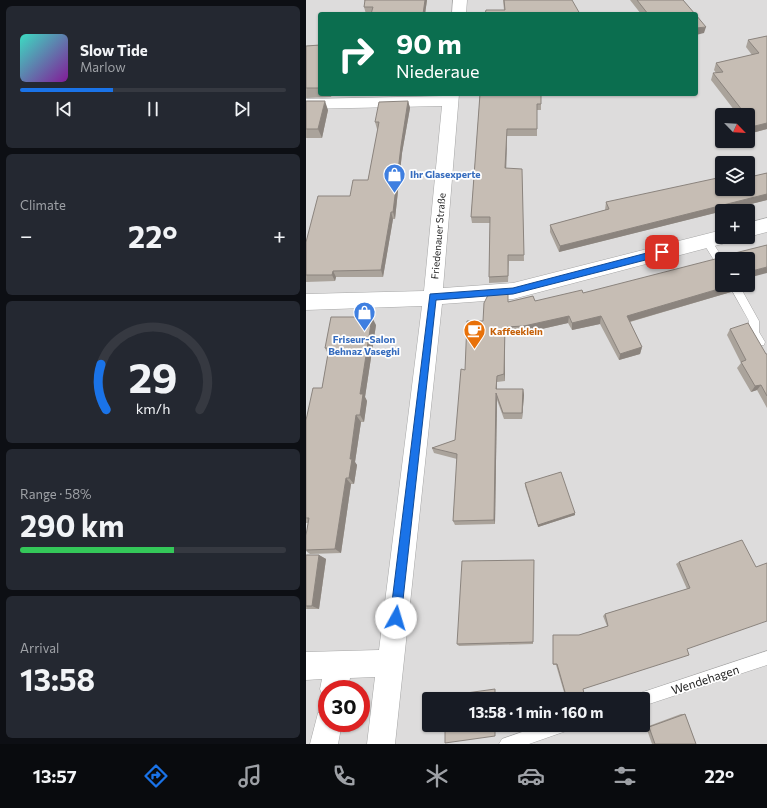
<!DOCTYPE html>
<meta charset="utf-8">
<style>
:root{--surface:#171b24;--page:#242831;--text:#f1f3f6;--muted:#9ea1a6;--line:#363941;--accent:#1a73e8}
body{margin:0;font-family:Commissioner,sans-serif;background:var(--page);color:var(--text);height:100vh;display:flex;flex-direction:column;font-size:15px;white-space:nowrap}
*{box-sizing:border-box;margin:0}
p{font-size:13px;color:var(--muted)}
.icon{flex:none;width:22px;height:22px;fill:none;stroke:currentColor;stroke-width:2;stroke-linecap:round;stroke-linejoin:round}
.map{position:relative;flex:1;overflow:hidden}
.sheet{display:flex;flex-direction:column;gap:6px;padding:6px;background:#0d0f14;width:306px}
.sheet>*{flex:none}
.hud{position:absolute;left:12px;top:12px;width:380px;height:84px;border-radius:4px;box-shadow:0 1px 3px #0004;background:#0b6e4f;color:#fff;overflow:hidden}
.needle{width:26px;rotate:115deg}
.buttons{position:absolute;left:409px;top:108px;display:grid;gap:8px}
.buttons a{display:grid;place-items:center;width:40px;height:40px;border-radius:4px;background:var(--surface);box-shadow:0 1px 3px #0004;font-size:20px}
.speed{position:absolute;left:12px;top:680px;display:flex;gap:8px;font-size:20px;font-weight:700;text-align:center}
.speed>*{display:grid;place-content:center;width:52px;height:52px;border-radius:50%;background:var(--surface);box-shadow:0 1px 3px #0004;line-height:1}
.speed .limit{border:6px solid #d22;background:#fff;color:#111}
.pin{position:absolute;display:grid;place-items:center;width:34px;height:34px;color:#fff;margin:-17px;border-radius:8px;box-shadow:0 2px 6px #0006}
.me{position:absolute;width:44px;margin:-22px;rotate:6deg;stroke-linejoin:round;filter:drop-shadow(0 0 3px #0008)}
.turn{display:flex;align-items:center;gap:14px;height:84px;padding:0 12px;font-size:18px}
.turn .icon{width:52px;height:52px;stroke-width:2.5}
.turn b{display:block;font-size:28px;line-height:34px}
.big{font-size:30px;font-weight:700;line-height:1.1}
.sheet .widget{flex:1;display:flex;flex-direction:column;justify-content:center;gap:6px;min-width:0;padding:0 14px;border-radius:6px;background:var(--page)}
.sheet .dial{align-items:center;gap:0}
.dial svg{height:104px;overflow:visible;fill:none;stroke:var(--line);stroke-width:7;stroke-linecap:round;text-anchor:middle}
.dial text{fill:var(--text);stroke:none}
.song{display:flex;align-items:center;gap:12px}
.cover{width:48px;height:48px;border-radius:6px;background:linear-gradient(135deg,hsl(170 70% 55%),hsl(290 70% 35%))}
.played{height:4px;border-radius:2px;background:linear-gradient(90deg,var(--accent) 35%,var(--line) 35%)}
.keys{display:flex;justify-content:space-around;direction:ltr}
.heat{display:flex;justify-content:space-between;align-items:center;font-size:22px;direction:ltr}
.charge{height:6px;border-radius:3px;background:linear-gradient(90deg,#34c759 58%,var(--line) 0)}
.trip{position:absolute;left:116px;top:692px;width:228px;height:40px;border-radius:4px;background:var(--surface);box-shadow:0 1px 3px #0004;font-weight:700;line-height:40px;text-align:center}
.tab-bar{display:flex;height:64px;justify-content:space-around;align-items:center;background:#090b0e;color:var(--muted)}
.tab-bar .icon{width:28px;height:28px}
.tab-bar .on{color:var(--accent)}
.tab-bar b{font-size:18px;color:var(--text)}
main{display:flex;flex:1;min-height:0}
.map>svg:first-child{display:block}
</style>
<main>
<section class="sheet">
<div class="widget">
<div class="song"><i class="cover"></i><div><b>Slow Tide</b><p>Marlow</p></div></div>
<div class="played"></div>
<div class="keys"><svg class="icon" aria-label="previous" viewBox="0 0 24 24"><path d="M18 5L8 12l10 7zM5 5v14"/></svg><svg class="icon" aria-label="pause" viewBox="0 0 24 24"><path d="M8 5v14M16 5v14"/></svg><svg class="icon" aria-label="next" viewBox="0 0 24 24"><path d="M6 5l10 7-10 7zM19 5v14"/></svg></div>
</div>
<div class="widget"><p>Climate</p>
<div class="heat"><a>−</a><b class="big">22°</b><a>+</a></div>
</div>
<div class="widget dial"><svg viewBox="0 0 100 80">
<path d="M14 69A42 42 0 1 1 86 69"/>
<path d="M14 69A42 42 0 0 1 10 34" stroke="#1a73e8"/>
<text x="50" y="56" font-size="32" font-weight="700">29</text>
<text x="50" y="72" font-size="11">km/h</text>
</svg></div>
<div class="widget"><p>Range · 58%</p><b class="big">290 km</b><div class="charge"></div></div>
<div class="widget"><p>Arrival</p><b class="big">13:58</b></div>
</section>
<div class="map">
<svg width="461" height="744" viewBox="0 0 461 744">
<rect width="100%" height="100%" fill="#f1eee5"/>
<path fill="#dddcdc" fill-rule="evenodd" d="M0,0H461V744H0ZM14,14H390V94H14ZM416,115H442V141H416ZM416,163H442V189H416ZM416,211H442V237H416ZM416,259H442V285H416ZM21,689H55V723H21ZM123,699H337V725H123Z"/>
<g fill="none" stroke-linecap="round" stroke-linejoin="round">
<defs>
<g id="service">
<path d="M401,237L404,238L417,259L416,269L413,268L396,241Z"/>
<path d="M423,285H433L453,321V332L459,342L458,345H450L443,333V321Z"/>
<path d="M461,651V665L337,706V699H330L332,694L337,692Z"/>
<path d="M236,725H265L263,730L223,744H193L196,739Z"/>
</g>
<g id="minor">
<path d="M147,0H161L160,14H146Z"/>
<path d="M137,94H153L137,288L207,283L416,230V237H425L422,242L416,244L207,299L136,304L89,744H61L69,677L44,678L42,689H21V700L18,699L14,689L16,679L0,680V652L73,650L116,306L0,310V294L118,291L136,106L0,109V99L137,96Z"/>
<path d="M461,218V232L442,237V223Z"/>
<path d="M21,709V723H36L32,744H4L12,713Z"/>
</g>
</defs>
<use href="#service" stroke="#a6a6a6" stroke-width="1"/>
<use href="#minor" stroke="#a6a6a6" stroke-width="1"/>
<use href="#service" fill="#fff" fill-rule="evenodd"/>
<use href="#minor" fill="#fff" fill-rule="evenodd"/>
</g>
<g fill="#aaa39b">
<path d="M58,0H121L119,14H60L58,7L59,2Z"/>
<path d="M197,0H266L198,10Z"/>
<path d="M324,0H377L389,14H335Z"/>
<path d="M461,36V129L446,133L442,127V115H432L405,80L407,73H410L408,70L410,63L446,55L440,47L442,40Z"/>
<path d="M14,45V94H26L25,97L0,98V46Z"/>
<path d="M77,94H106V95L77,96Z"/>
<path d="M174,94H235V110H231V136H201L200,168L216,175L218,261H203L202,282L183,283V277L184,223H166L165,217Z"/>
<path d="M0,101L22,110L16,138H0Z"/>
<path d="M102,101L104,108L96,153L89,219H87L77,277H30L29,281L0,282V242L44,196L62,180L72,129H71L69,122Z"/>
<path d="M461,173V200L253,252L244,232V225L299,210L300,202L416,189L448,176Z"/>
<path d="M425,292L324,322L336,347L334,354L313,360L294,324L266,330L262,323L218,333L199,334V381L191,382V389H217L218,395L216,419H198L191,400L189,524L149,525L147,521L151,459L128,453L126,448L149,440L159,370L177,321L202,302L229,301L277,293Z"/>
<path d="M70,325L59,397L61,401L58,422H55L49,462L51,465L48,484H45L35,553L4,554L0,551V535L2,523H0V420L16,388L22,354L19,348Z"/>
<path d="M424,329L460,354H461V408L451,390L445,392L431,368L435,363L421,335Z"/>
<path d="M219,483L269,513V515L232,527L219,486Z"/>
<path d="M436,540L381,649L277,689V699H260L250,665H247V635H273L301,626L297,616L299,614L381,589L370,564L373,562Z"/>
<path d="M0,555H13L20,559L13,609H0Z"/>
<path d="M228,560L227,644L153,646L151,644Z"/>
<path d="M375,714H379L390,744H346L340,727Z"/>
</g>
<g fill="#8b847e">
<path d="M119,0H121L119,14H117Z"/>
<path d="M400,27L398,33L390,35V28Z"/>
<path d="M19,101L22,110L16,138L12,129Z"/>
<path d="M102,101L104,108L96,153L89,219L87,212L95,146Z"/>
<path d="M461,123V129L446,133L449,126Z"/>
<path d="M201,129V136L200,175L199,168Z"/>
<path d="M461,194V200L253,252L254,246Z"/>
<path d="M85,212L87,219L77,277L75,270Z"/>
<path d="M461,267V273L442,278V272Z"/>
<path d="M27,271L30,277L29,281L26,275Z"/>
<path d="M426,285H428L425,292L319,323L321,316Z"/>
<path d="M263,316L262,323L218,333V326Z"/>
<path d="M295,316L294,324L266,330V323Z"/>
<path d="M66,317L70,325L59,397L61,401L58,422L54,415V394Z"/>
<path d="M199,327V381L198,374Z"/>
<path d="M336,347L334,354L313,360L314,354Z"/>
<path d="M191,376V395L190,389Z"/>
<path d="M455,385L451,390L445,392L449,386Z"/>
<path d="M217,389L218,395L216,419V413Z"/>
<path d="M190,393L191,400L189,524L188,520Z"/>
<path d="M50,415L55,422L49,462L51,465L48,484L43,478L44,459Z"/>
<path d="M40,478L45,484L35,553L29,549Z"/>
<path d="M269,513V515L232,527V525Z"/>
<path d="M13,555L20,559L13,609L6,606Z"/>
</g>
<g fill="#c6bdb4" stroke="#8b847e">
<path d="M59,0H119L117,14H65L67,7H58Z"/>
<path d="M198,0H266L274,14H179L180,10H199Z"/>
<path d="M331,0H377L389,14H342Z"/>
<path d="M390,15L400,27L390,28Z"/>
<path d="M461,36V123L449,126L442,117V115H440L407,73L417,72L410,63L453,53L442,40Z"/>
<path d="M14,45V88H0V46Z"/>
<path d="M174,94H235V104H231V129H201L199,168L216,169L218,255H202V276L183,277L184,217H165Z"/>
<path d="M0,101H19L12,129H0Z"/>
<path d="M102,101L95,146L87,212H85L75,270L27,271L26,275H0V242L12,196H44L47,180H62L73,122H69L73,102Z"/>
<path d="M446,173L448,176L461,173V194L254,246L244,225L303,209L300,202L416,177V189H442V174Z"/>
<path d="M461,245V267L442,272V259H421V255Z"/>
<path d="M413,258L416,262V285H426L321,316L336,347L314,354L295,316L266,323L263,316L218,326L199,327L198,374L191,376L190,389H217L216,413H197L190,393L188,520L147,521L151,454L126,448L149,440L155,369L159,370L161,321H177L178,303L182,295L202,293V302L227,296L229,301L276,290L277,293Z"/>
<path d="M25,317H66L54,394H57L54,415H50L44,459H46L43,478H40L29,549L0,550V535L3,518H0V420L7,388H16L23,348H19Z"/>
<path d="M442,323L460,354H461V396L455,385L449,386L435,362L440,360L424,329Z"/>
<path d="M255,472L269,513L232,525L219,483Z"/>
<path d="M436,540L450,567L461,563V621L381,649L383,655L277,689L279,698L277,699H261L251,664H247V635H273L302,626L299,614L384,588L373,562Z"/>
<path d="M0,555H13L6,606H0Z"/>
<path d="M228,560L227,642L151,644L156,561Z"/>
<path d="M189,689V695L203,693V699H139V696Z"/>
<path d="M379,714L390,744H349L343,727Z"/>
<path d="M139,725H203L204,728L189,731V736L139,743Z"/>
</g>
<path fill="#1a73e8" stroke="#114b97" d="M356,249L359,250V255L207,294L130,300L95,618L94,622L90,624L86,622L84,618L124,294L207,288Z"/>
<defs>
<symbol id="shop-pin" viewBox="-11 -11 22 30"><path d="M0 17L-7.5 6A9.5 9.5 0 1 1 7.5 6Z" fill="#3f7fe0" stroke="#fff"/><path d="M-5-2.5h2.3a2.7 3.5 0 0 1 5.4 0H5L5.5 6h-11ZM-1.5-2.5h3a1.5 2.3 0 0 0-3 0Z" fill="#fff"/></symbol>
<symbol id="cafe-pin" viewBox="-11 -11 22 30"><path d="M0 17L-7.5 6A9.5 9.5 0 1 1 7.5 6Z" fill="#e8710a" stroke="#fff"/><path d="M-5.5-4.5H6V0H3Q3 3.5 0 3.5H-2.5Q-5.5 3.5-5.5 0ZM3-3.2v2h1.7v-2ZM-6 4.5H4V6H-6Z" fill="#fff"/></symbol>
</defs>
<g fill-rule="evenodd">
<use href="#shop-pin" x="76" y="162" width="25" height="34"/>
<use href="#shop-pin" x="46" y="300" width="25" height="34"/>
<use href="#cafe-pin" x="156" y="318" width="25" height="34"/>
</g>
<g text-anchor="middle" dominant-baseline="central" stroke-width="3.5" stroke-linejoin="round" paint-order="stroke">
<g font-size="10" font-weight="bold" fill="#366cbe" stroke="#fff" text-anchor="start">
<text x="104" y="174">Ihr Glasexperte</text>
<text x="58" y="339" text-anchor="middle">Friseur-Salon<tspan x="58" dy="12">Behnaz Vaseghi</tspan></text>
</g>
<g font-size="10" fill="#1f1f1f" stroke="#fff">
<text transform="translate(132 236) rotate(-85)">Friedenauer Straße</text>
</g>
<g font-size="10" font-weight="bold" fill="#c56008" stroke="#fff" text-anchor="start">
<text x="184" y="331">Kaffeeklein</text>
</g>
<g font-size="12" fill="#1f1f1f" stroke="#fff">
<text transform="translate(399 679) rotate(-18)">Wendehagen</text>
</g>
</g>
</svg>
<div class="buttons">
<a><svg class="needle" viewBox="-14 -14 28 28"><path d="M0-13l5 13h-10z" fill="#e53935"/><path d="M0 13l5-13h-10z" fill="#9ea1a6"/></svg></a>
<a><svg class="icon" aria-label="layers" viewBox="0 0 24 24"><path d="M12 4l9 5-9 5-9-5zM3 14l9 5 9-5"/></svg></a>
<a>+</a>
<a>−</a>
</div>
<div class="speed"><div class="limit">30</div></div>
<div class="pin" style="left:356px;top:252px;background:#d93025"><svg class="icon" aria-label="arrive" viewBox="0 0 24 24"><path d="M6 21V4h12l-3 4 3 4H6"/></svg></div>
<svg class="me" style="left:90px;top:618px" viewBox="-20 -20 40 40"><circle r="19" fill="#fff"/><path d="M0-13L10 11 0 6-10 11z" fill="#1a73e8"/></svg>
<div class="trip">13:58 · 1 min · 160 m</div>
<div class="hud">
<div class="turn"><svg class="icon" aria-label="right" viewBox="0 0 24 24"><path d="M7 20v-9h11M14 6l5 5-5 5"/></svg><div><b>90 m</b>Niederaue</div></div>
</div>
</div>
</main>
<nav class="tab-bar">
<b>13:57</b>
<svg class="icon on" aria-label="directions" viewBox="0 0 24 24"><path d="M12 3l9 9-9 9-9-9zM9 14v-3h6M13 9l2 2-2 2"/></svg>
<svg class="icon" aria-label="music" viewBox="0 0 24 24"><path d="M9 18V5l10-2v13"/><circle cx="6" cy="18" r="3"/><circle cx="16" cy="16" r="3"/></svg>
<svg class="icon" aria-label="phone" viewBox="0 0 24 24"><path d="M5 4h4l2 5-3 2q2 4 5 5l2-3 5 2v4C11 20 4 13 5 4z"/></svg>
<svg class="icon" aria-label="climate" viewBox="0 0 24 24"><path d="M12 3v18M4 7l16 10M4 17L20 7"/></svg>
<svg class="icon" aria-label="car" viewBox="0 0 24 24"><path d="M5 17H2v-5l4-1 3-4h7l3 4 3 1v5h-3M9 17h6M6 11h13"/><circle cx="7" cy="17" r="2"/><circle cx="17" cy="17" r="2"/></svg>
<svg class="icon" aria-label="filters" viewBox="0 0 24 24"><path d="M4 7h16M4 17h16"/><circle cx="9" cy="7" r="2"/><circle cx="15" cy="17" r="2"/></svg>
<b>22°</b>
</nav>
